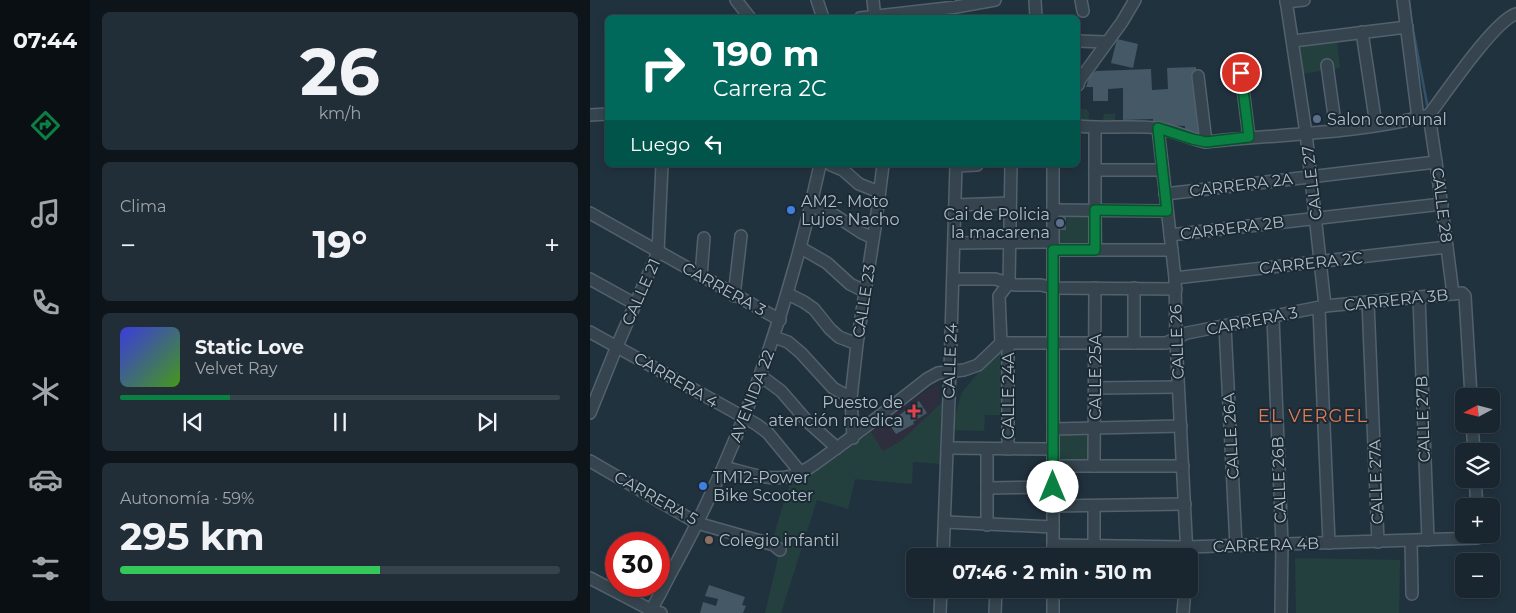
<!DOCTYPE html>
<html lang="es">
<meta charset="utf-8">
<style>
:root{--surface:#19262f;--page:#222e37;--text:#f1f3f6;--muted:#9fa5aa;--line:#37434b;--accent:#0b8043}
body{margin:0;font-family:Montserrat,sans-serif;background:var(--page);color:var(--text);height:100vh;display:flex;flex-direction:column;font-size:19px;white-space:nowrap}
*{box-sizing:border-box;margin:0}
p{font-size:16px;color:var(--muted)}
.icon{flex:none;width:28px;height:28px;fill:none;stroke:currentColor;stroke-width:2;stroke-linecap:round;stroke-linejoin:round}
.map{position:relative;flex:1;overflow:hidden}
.side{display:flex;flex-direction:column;gap:12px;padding:12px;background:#0e151a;width:500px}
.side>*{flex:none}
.banner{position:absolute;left:15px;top:15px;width:475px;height:152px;border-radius:8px;box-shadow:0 2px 8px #0003,0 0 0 1px var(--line);background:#00695c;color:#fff;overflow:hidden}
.needle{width:32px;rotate:263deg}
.tools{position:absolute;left:865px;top:388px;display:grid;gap:10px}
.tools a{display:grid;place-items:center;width:45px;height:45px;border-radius:8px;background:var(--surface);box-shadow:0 2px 8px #0003,0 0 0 1px var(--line);font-size:25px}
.speed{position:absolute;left:15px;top:532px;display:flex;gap:10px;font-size:25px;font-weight:700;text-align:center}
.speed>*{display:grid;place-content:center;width:65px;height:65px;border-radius:50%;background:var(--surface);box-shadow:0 2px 8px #0003,0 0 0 1px var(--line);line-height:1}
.speed .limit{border:8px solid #d22;background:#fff;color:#111}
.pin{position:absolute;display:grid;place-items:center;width:42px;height:42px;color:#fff;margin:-21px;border:2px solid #fff;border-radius:50%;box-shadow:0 1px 5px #0007}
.me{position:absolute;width:55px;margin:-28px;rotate:0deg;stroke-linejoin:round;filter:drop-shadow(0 0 4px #0008)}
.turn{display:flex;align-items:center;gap:18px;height:105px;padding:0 25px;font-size:22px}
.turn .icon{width:65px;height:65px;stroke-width:2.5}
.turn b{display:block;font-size:35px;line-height:42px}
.then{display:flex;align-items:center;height:48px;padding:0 25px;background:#0003;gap:10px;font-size:19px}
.big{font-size:38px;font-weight:700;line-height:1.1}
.side .widget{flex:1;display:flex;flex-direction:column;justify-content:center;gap:8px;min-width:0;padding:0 18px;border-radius:8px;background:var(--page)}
.side .dial{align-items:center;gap:0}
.dial b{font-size:65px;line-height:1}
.song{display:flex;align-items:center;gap:15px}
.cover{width:60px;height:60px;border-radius:8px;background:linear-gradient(135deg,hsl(240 70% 55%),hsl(100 70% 35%))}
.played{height:5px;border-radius:2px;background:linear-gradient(90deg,var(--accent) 25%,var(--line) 25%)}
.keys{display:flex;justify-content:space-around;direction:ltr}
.heat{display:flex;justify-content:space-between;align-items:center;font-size:28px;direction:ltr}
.charge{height:8px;border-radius:4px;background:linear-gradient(90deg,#34c759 59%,var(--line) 0)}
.trip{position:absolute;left:316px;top:548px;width:292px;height:50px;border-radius:8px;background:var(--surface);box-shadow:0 2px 8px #0003,0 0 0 1px var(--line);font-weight:700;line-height:50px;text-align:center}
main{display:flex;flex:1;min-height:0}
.tab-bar{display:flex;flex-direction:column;width:90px;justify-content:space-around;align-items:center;background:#0a0f13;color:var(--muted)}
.tab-bar .icon{width:35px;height:35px}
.tab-bar .active{color:var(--accent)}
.tab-bar b{font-size:22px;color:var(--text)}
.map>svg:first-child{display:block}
</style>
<main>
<nav class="tab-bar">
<b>07:44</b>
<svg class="icon active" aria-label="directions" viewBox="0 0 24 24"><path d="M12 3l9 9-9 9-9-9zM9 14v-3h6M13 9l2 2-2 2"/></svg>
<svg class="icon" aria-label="music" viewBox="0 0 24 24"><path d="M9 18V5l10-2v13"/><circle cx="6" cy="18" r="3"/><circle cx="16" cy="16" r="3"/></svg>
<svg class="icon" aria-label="phone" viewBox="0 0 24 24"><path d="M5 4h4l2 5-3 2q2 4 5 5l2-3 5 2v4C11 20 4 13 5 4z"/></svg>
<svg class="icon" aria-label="climate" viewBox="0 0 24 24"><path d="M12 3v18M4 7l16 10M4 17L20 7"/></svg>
<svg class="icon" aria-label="car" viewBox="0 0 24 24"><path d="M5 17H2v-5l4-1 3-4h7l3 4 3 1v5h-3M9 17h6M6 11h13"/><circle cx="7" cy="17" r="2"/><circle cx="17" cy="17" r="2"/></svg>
<svg class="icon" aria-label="filters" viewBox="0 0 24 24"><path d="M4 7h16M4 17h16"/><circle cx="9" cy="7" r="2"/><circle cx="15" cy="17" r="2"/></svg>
</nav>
<section class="side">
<div class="widget dial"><b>26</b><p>km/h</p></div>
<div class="widget"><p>Clima</p>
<div class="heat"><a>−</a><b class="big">19°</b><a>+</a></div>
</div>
<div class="widget">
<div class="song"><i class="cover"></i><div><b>Static Love</b><p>Velvet Ray</p></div></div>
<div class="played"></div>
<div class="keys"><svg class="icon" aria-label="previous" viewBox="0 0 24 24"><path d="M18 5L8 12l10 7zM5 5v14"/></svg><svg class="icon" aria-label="pause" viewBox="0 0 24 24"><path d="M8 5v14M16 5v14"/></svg><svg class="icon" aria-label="next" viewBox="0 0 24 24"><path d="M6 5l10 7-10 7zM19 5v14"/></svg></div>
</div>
<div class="widget"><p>Autonomía · 59%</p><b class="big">295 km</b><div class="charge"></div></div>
</section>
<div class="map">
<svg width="926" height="613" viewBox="0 0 926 613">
<rect width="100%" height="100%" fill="#21323f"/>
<path fill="#2e2e3f" d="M345,385H348L349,388V403L323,431L311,441L293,451L281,432L296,419Z"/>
<g fill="#23403e">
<path d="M747,40L750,68L711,74L707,45Z"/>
<path d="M488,108L496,109L499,112L498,124L488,123Z"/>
<path d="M514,114H525V126H512Z"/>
<path d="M512,215L514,254L464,256V230H476L477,216Z"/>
<path d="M412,350L416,415H395L394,431L361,430L372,392L401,358Z"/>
<path d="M355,399L352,464L323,462L322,484L265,479L258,509L227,500L191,613H175L188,558L183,538L200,482L240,462L281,432L293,451L311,441Z"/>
<rect x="464" y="432" width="38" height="33"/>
<path d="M466,546L597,548L596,556H467Z"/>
<path d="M361,548H411L451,550V556H360Z"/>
<path d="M705,558L810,560L809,613H706Z"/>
</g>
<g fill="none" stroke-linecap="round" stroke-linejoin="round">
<path stroke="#335168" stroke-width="2.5" d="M819,0L822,24L838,109"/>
</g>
<g fill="#445865">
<path d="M527,39L548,44L543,68L521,63Z"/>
<path d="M606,67L610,134H600V131H595V126L571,125V122L563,121V119L533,120V88L518,89V101H503V87H496L500,75L506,71L561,69L562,90L578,89L577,68Z"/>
<rect x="464" y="217" width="12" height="13"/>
<path d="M329,401L337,413L323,422L324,424L306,434L301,427L308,422L305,418Z"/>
<path d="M119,585L155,597L152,605L156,606L153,613H110L113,602L126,606L128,599L115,596Z"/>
</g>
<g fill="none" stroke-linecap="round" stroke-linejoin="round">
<defs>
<g id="minor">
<path d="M146,0L160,18"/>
<path d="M227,0L233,18"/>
<path d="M283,0L285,18"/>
<path d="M445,0L446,18"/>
<path d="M491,0L493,11"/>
<path d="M696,0L716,133L735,306"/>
<path d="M813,0L828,118"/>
<path d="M696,2L714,0"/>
<path d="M270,18L366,7L405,0"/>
<path d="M772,32L786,125"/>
<path d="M488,41L516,42"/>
<path d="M703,41L817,27"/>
<path d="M737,65L746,130"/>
<path d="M651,73L659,137"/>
<path d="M608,76L616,142"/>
<path d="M488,85L489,81L532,22L545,0"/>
<path d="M0,115L18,114"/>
<path d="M839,115L846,162L863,294"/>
<path d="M839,115C855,94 904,21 926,14"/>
<path d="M488,126C514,129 542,125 567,128C583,130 600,139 616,142C688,134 769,134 839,115"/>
<path d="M505,128V249"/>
<path d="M568,128L585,278L586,339L597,556"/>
<path d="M241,165L253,170L269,184L289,192"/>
<path d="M463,165V556"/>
<path d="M366,166L387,165"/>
<path d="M505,170H572"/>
<path d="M575,194L846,162"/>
<path d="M365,205L420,203"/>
<path d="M221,206L243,214L272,233L283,238"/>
<path d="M463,210L577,211"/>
<path d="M0,213L190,320"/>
<path d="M580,235L852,204"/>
<path d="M364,243L463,242"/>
<path d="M211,248L237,263L260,284L274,291"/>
<path d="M463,250H582"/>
<path d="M111,276L114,238"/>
<path d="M585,278L857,247"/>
<path d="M0,279L45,304"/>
<path d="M363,279H405L425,285H451L463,288L586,289"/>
<path d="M198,294L214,302L224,309L240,329L249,337L267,344"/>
<path d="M144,296L151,236"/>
<path d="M829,297L838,540"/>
<path d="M778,302L788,542"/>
<path d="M729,308L739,543"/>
<path d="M683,317L692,544L691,613"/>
<path d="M635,326L646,546"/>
<path d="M0,332L166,424L178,433L211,473"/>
<path d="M184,337L198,342L211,353L243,388L261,398"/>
<path d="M411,343H576L597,333L735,306L872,293L875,296L881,396"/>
<path d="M411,343L409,296L419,283L421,165"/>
<path d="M418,343V449"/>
<path d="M544,343V288"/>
<path d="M171,376L191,391L217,421L247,448"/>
<path d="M505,388L588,387"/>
<path d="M0,413L27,346L68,252L72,165"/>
<path d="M882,424L884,451"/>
<path d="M463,429L591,426"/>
<path d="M263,438L261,398L267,344L286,221L293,165"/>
<path d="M357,448L463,449"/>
<path d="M397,449V525"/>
<path d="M0,461L107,523L184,545L190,550"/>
<path d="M463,466H593"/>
<path d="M504,466L505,288"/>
<path d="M134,467C155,472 179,482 201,476C214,473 226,463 237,455C271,431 304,405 337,379L348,373L374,370L388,365L411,343"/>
<path d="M885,479L887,506"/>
<path d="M397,488L463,487"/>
<path d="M463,506L595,504"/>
<path d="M504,506V545"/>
<path d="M355,522L463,527"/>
<path d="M821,541L822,594"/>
<path d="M463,545L597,547L888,538V534"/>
<path d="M353,556L360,371L366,165"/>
<path d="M0,578L61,610L71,613"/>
<path d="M59,613C70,596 78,577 88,560C155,435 200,303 230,165"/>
<path d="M350,613L351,589"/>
<path d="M405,613L406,589"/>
<path d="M463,613V589"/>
<path d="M593,613L595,589"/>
</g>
</defs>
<use href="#minor" stroke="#53616c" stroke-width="14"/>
<use href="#minor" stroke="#35444e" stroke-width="11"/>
</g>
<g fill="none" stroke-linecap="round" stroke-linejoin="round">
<defs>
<path id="route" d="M463,487V250H505V210L577,211L568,128L602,139L616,142L659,137L651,73"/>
</defs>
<use href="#route" stroke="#07532c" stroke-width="12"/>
<use href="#route" stroke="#0b8043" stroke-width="9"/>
</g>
<g fill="#5c6f8a" stroke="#1a2933" stroke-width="2">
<circle cx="727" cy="119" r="5"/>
<circle cx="470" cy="223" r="5"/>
</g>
<g fill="#3f7fe0" stroke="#1a2933" stroke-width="2">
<circle cx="201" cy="210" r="5"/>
<circle cx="113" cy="486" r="5"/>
</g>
<path fill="#e0444e" stroke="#1a2933" stroke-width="2" d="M321.5 403.5h5v5h5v5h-5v5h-5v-5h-5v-5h5z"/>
<circle fill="#8d6e63" stroke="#1a2933" stroke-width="2" cx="119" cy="540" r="5"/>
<g text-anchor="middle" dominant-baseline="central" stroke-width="4" stroke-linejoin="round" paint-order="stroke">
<g font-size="16" fill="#b1beca" stroke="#1a2933" text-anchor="start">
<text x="737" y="119">Salon comunal</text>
<text x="211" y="201">AM2- Moto<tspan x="211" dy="18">Lujos Nacho</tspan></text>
<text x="460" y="214" text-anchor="end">Cai de Policia<tspan x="460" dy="18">la macarena</tspan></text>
<text x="313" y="402" text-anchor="end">Puesto de<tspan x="313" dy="18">atención medica</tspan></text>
<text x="123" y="477">TM12-Power<tspan x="123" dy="18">Bike Scooter</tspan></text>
<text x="129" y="540">Colegio infantil</text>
</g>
<g font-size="16" fill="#b1beca" stroke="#1a2933">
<text transform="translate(722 183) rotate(-97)">CALLE 27</text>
<text transform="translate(651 185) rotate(-7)">CARRERA 2A</text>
<text transform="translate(852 205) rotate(83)">CALLE 28</text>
<text transform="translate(642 228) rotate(-7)">CARRERA 2B</text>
<text transform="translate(721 263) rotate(-6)">CARRERA 2C</text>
<text transform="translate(134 289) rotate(29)">CARRERA 3</text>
<text transform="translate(51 292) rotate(-66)">CALLE 21</text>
<text transform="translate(806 300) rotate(-6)">CARRERA 3B</text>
<text transform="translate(274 301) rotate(-81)">CALLE 23</text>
<text transform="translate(662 321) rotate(-11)">CARRERA 3</text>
<text transform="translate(587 342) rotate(-92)">CALLE 26</text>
<text transform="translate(360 361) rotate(-88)">CALLE 24</text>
<text transform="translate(505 377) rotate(-90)">CALLE 25A</text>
<text transform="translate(86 380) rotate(30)">CARRERA 4</text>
<text transform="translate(162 396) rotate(-69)">AVENIDA 22</text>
<text transform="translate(418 396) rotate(-90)">CALLE 24A</text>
<text transform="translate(833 419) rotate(-92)">CALLE 27B</text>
<text transform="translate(641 436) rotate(-93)">CALLE 26A</text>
<text transform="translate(689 480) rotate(-92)">CALLE 26B</text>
<text transform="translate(786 482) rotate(-92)">CALLE 27A</text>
<text transform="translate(66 498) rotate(29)">CARRERA 5</text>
<text transform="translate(676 545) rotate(-2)">CARRERA 4B</text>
</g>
<g font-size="18" letter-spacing="1" fill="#df7c56" stroke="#1a2933">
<text x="723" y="416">EL VERGEL</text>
</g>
</g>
</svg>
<div class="tools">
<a><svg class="needle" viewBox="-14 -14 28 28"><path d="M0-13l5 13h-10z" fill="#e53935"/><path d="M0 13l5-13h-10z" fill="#9fa5aa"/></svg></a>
<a><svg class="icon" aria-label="layers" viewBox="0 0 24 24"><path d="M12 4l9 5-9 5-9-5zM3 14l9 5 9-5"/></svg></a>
<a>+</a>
<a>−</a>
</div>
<div class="speed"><div class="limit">30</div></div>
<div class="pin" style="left:651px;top:73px;background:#d93025"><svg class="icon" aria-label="arrive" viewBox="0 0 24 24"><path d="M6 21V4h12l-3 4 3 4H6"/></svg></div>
<svg class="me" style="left:463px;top:487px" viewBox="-20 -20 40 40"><circle r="19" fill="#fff"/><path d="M0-13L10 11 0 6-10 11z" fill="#0b8043"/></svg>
<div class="trip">07:46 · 2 min · 510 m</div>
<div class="banner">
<div class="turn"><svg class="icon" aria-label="right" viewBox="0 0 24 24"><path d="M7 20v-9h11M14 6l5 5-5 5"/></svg><div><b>190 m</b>Carrera 2C</div></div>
<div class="then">Luego<svg class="icon" aria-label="left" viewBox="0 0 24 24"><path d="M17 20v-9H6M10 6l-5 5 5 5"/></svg></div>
</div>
</div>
</main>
